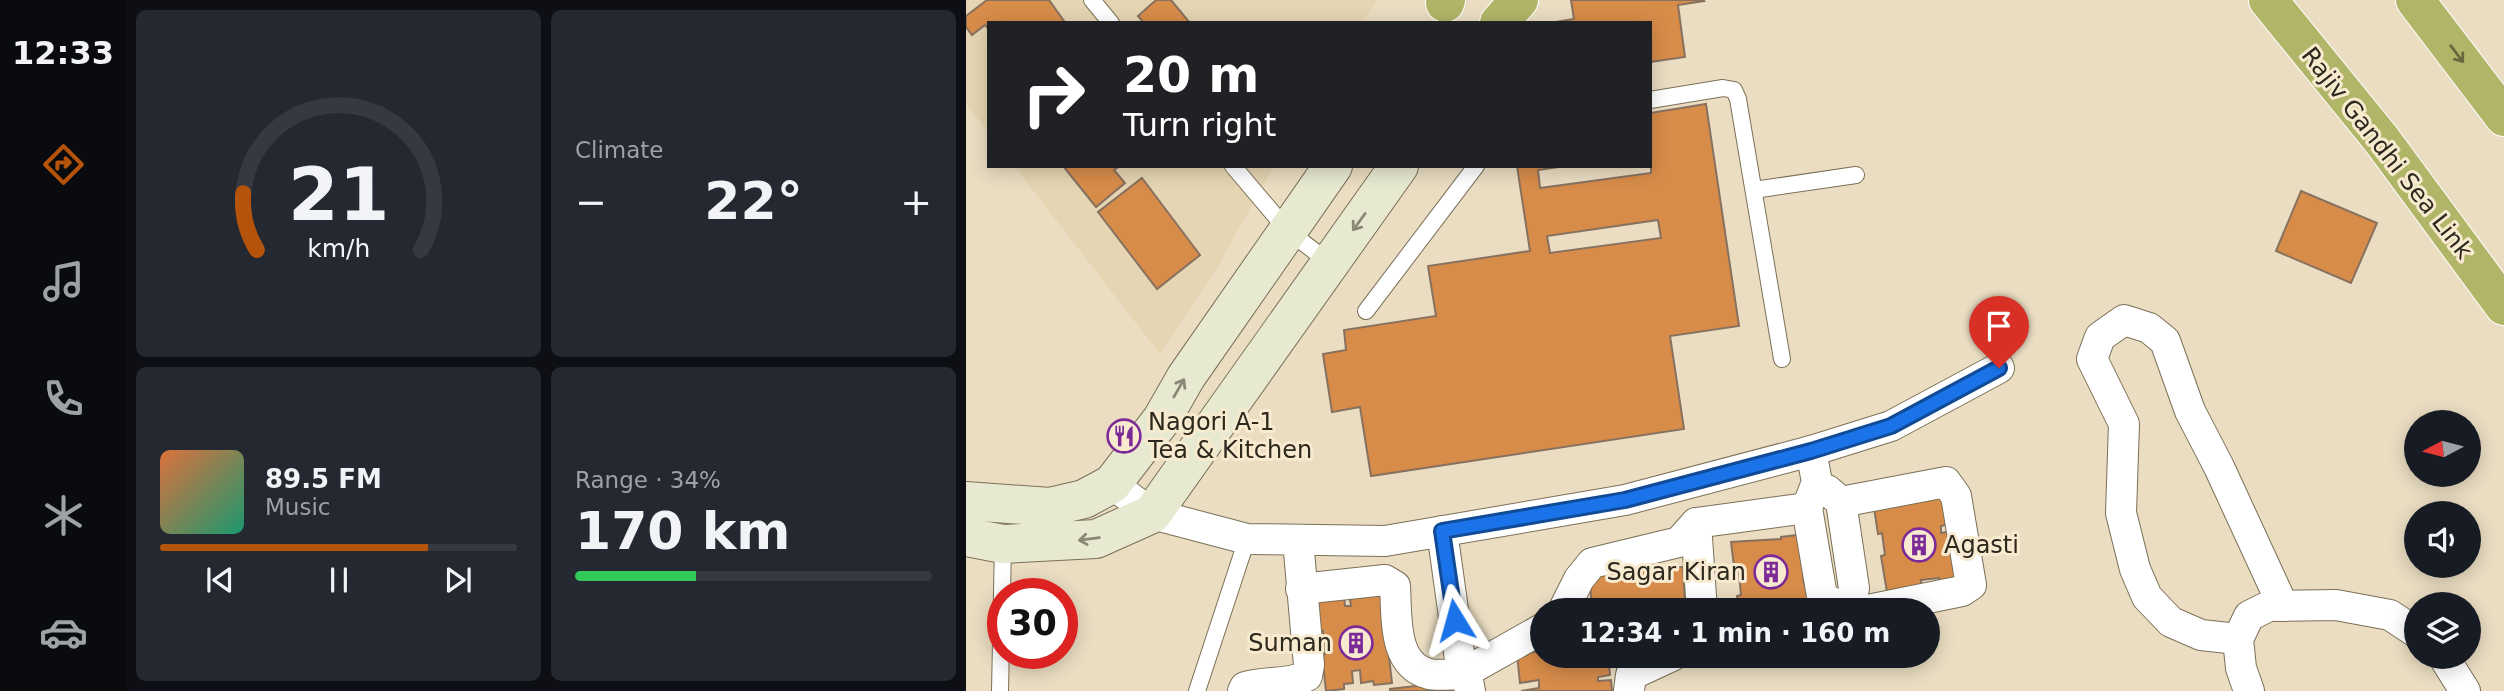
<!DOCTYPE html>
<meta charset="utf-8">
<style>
:root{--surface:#171b24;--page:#242831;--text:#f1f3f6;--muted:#9ea1a6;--line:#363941;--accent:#b45309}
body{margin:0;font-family:"DejaVu Sans",sans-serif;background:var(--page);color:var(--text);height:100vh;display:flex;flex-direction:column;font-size:26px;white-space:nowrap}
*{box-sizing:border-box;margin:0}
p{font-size:23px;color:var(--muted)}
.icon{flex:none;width:38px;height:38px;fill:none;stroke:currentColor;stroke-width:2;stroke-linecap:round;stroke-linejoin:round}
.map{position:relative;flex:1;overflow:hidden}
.sheet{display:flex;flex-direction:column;gap:10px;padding:10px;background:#0d0f14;width:840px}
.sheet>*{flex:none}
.top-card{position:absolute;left:21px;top:21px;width:665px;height:147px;border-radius:0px;box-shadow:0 4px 18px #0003;background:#202124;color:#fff;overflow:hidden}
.needle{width:46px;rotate:263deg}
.fabs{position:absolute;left:1438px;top:410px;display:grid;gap:14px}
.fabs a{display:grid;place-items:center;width:77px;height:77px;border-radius:50%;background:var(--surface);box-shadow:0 4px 18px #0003;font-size:35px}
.speed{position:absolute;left:21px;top:578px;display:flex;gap:14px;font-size:35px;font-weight:700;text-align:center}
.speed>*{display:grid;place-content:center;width:91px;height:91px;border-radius:50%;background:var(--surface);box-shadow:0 4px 18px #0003;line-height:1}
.speed .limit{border:10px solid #d22;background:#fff;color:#111}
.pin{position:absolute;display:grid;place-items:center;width:60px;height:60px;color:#fff;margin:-72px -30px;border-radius:50% 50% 50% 0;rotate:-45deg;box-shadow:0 0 7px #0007}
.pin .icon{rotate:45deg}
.me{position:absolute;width:77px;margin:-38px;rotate:352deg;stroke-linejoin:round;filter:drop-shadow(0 0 5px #0008)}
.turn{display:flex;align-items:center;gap:24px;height:147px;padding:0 21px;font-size:32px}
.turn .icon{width:91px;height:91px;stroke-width:2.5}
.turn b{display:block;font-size:49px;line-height:60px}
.big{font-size:52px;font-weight:700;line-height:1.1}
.sheet .widget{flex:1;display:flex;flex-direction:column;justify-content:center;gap:10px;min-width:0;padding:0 24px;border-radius:10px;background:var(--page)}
.sheet .dial{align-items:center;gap:0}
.dial svg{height:182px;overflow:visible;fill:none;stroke:var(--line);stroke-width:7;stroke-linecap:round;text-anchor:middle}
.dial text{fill:var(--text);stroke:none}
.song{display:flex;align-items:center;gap:21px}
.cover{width:84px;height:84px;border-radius:10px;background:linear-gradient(135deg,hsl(20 70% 55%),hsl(160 70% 35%))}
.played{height:7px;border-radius:4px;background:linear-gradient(90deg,var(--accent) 75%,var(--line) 75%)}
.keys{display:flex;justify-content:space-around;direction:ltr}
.heat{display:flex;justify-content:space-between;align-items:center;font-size:38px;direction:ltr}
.charge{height:10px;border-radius:5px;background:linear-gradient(90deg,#34c759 34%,var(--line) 0)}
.sheet .tiles{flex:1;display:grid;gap:10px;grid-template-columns:repeat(2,1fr)}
.trip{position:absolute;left:564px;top:598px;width:410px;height:70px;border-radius:35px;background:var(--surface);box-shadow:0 4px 18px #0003;font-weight:700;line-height:70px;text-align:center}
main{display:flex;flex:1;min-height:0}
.tab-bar{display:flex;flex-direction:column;width:126px;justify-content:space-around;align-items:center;background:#090b0e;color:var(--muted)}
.tab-bar .icon{width:49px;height:49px}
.tab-bar .selected{color:var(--accent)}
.tab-bar b{font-size:32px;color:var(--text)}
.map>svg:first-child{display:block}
</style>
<main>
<nav class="tab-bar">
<b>12:33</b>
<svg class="icon selected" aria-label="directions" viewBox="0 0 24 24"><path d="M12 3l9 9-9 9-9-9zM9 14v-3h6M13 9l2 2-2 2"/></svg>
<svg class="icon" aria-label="music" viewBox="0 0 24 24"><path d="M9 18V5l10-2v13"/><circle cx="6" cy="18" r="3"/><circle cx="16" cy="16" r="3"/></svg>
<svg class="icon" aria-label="phone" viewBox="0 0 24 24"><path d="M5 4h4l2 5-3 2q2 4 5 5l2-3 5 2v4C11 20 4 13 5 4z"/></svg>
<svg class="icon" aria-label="climate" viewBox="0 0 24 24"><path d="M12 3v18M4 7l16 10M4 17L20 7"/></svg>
<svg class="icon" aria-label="car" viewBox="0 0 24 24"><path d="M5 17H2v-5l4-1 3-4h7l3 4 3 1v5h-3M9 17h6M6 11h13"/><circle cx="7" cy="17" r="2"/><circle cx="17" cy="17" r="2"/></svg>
</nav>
<section class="sheet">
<div class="tiles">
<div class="widget dial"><svg viewBox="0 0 100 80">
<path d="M14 69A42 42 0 1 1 86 69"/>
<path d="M14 69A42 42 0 0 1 8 44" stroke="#b45309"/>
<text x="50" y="56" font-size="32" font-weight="700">21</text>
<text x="50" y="72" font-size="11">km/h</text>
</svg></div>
<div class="widget"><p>Climate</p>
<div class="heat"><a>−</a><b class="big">22°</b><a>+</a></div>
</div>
<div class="widget">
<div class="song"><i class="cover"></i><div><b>89.5 FM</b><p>Music</p></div></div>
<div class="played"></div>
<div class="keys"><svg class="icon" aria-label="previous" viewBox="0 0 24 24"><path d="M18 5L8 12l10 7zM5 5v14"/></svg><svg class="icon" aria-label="pause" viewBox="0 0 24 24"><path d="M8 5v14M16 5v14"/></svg><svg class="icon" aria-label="next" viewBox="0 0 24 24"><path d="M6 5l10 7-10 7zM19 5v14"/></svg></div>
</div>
<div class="widget"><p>Range · 34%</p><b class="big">170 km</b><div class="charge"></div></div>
</div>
</section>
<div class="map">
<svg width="1538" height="691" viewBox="0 0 1538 691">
<rect width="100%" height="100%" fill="#eaddc2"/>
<g fill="#e5d5b2">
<path d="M0,0H411L396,23H23V133L0,104Z"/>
<path d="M48,166H308L249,271L194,354Z"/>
</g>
<g fill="#d88c4a" stroke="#88715f" stroke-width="2" fill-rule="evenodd">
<path d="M21,0H83L98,21L95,23H23V30L19,25L6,35L0,27V16Z"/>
<path d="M190,0H205L224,23H178L172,16Z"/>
<path d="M605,0H737L738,1L712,5L719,57L684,62V23H583L608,19Z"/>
<path d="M740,104L773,326L704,336L718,429L405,476L394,407L366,412L357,354L380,350L378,330L470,316L462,266L564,251L551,166H600L572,170L574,188L685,173L684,113ZM692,220L695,238L584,253L581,236Z"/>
<path d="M97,166H154L148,170L159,183L130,207Z"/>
<path d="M176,178L234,255L191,289L132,212Z"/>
<path d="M1335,191L1411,223L1385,283L1310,251Z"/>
<path d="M979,489L984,524L975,526V533L986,531L994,580L974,584L973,578L955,580L956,587L921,592L915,556L919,555L916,533L912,534L907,501Z"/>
<path d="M840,534L837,573L838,584L846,583L849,611H773L771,596L775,595L773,574H769L765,542L815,539V537Z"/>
<path d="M717,567L719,601L702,602V607L720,606V611H643V604L626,606L623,574L660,571V574L676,572V570Z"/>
<path d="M415,587L426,683L408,685L407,681L395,683L394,670L386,671L387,683L378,684V689L360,691L356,655L359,654L357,631H353L348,595H378L379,606H385L383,594Z"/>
<path d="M576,651V656H642L644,675L632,677V681L645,680L646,691H555L573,688V680L554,683L551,654Z"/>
<path d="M494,681L495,691H424V689Z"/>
</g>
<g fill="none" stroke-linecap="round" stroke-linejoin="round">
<defs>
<g id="lane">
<path d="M126,0L145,23"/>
<path d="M684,100L757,88L768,90L772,99L816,359"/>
<path d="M267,166L322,231L364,263"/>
<path d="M788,190L890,175"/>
<path d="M400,311L510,166"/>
<path d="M34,691L37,544"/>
<path d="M231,691L281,539"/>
</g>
<g id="street">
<path d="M845,451L851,482L841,508L856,596L878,611"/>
<path d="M146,484L186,514L281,539L419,541L659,500L845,451L925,426L1033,368"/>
<path d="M861,490L875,502L888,588L883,611"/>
<path d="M875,502L980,482L990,496L1005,585L996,591L897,611"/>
<path d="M730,523L736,611"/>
<path d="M476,531L496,674L576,629"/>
<path d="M335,589L419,580L429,586C431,615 426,665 463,674C473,676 486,674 496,674L502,681L504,691"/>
<path d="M597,611L613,579L626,563L713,542L730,523L841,508"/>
<path d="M1272,639L1235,635L1205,622L1181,597L1169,569L1155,513L1158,424L1126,359L1134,337L1158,320L1183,328L1199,341L1224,411L1253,467L1317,606"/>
<path d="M1477,656L1499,691"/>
<path d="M277,691L279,687C299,681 323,685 341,676L343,665L332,540"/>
<path d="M663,691L665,675L706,656"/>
<path d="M1283,691L1275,668L1272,639L1283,616L1303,606L1370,605L1424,615L1451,633"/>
</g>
<g id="secondary">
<path d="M0,501L84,507L118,499L146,484L196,419L220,377L367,166"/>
<path d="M0,537L37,544L130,539L186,514L433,166"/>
</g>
<g id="highway">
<path d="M1302,0L1415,139L1538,306"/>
<path d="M1449,0L1538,117"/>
<path d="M479,3L480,0"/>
<path d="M533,23L553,0"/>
</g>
</defs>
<use href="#lane" stroke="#7b7057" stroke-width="18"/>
<use href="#street" stroke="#7b7057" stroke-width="32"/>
<use href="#secondary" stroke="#7b7057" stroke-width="40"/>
<use href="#highway" stroke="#fff" stroke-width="40"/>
<use href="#lane" stroke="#fff" stroke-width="16"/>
<use href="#street" stroke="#fff" stroke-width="30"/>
<use href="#secondary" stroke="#e8e9d1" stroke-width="38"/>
<use href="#highway" stroke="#b1b567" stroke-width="38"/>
</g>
<defs><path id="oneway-shaft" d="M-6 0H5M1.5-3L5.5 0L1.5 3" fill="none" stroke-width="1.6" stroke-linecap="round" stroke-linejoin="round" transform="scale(1.75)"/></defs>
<use stroke="#68673e" href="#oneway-shaft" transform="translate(1491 54) rotate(53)"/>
<g stroke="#8a8877">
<use href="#oneway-shaft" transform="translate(393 222) rotate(126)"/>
<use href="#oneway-shaft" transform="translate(213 388) rotate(-60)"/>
<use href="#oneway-shaft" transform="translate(123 539) rotate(172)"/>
</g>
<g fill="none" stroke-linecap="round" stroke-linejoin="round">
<defs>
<path id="route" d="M489,620L476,531L659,500L845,451L925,426L1033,368"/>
</defs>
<use href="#route" stroke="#114b97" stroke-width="18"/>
<use href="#route" stroke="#1a73e8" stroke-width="12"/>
</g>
<defs>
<symbol id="restaurant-ring" viewBox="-11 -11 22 22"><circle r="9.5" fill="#f8eacf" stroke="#7d2a99" stroke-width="1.5"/><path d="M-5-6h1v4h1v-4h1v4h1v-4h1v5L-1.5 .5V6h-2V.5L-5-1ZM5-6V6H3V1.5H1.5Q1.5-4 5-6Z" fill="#7d2a99"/></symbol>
<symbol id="building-ring" viewBox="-11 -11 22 22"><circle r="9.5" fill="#f8eacf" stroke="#7d2a99" stroke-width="1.5"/><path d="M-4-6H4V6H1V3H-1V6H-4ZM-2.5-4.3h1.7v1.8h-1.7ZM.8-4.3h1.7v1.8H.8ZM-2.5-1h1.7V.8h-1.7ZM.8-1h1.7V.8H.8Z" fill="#7d2a99"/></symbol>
</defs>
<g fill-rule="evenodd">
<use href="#restaurant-ring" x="139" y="417" width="38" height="38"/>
<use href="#building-ring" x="934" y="526" width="38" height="38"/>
<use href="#building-ring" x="786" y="553" width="38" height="38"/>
<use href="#building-ring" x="371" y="624" width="38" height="38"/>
</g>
<g text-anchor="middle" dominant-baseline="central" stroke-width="6" stroke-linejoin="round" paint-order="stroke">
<g font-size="24" fill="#2d281d" stroke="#f8eacf">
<text transform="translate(1421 153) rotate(52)">Rajiv Gandhi Sea Link</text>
</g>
<g font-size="24" fill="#2d281d" stroke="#f8eacf" text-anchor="start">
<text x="182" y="422">Nagori A-1<tspan x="182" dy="28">Tea &amp; Kitchen</tspan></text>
<text x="978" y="545">Agasti</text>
<text x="780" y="572" text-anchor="end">Sagar Kiran</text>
<text x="366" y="643" text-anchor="end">Suman</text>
</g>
</g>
</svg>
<div class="fabs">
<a><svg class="needle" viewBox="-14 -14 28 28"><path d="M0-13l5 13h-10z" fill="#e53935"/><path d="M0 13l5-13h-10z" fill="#9ea1a6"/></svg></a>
<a><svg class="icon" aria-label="sound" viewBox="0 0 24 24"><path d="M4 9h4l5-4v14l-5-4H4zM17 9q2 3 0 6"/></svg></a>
<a><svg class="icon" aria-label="layers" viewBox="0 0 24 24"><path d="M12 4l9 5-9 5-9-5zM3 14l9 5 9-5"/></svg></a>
</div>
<div class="speed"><div class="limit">30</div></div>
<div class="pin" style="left:1033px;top:368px;background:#d93025"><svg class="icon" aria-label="arrive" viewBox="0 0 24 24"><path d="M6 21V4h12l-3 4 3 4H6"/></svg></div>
<svg class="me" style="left:489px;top:620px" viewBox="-20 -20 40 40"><path d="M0-17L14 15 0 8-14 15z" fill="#1a73e8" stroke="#fff" stroke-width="4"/></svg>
<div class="trip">12:34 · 1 min · 160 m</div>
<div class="top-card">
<div class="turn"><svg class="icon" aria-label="right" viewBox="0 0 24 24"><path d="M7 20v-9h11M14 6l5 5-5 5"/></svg><div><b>20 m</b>Turn right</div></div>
</div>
</div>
</main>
